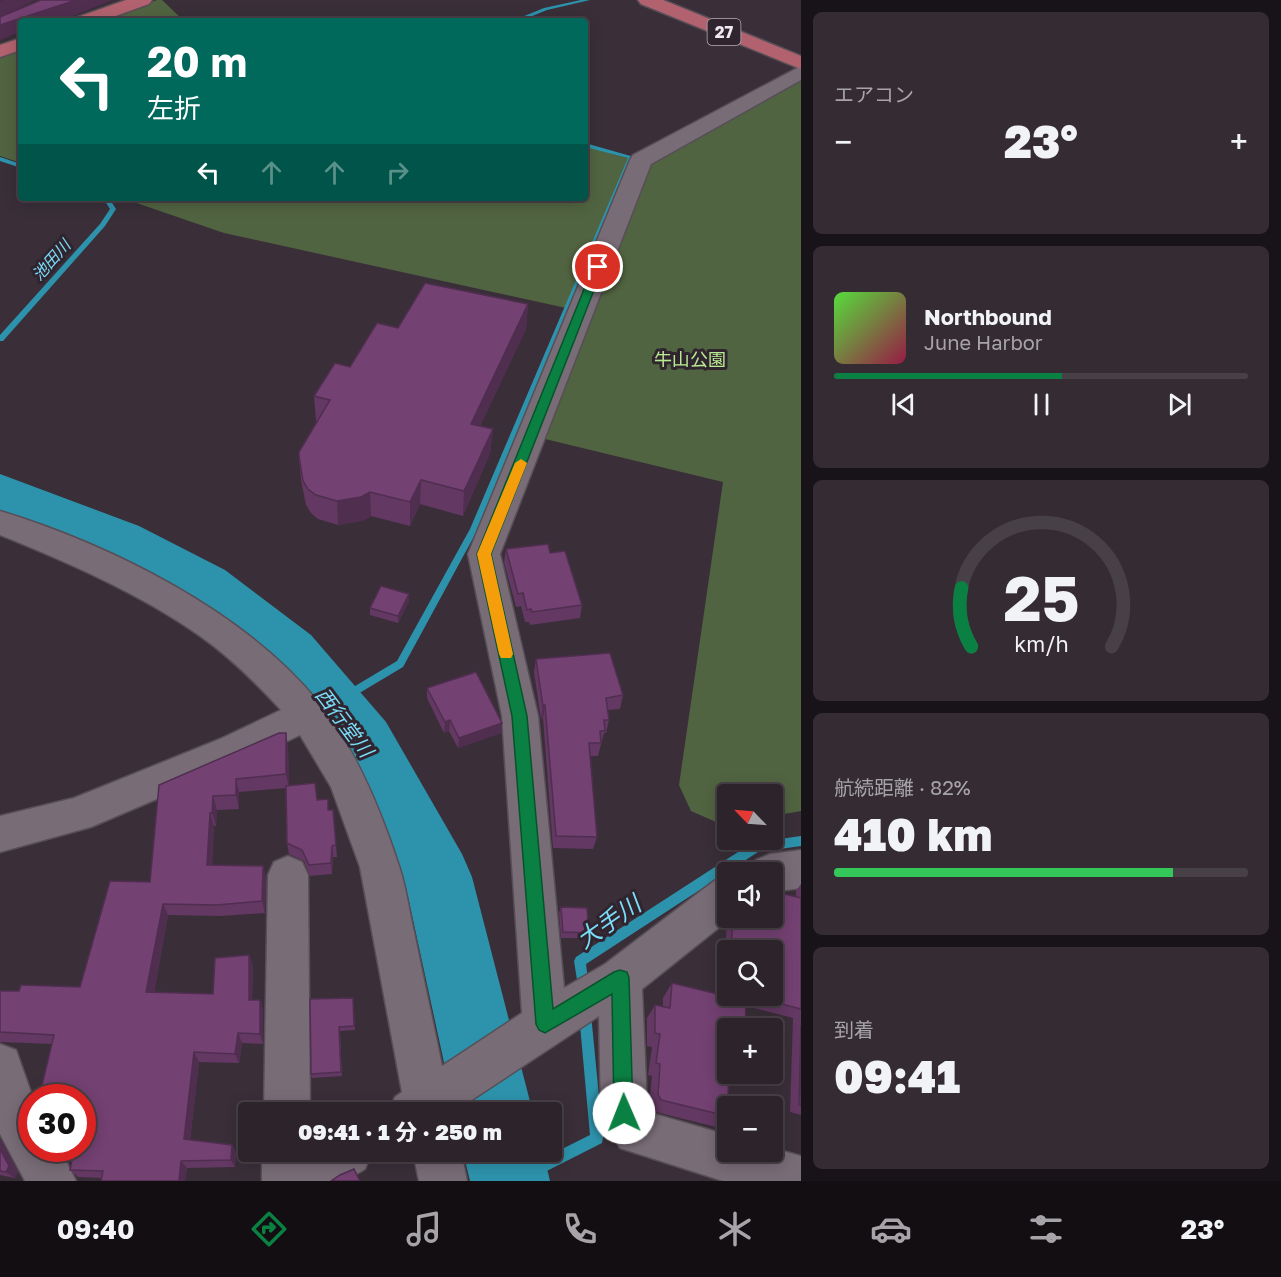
<!DOCTYPE html>
<html lang="ja">
<meta charset="utf-8">
<style>
:root{--surface:#2c232b;--page:#342b33;--text:#f1f3f6;--muted:#a6a4a9;--line:#484047;--accent:#0b8043}
body{margin:0;font-family:"Golos Text","Noto Sans JP",sans-serif;background:var(--page);color:var(--text);height:100vh;display:flex;flex-direction:column;font-size:22px;white-space:nowrap}
*{box-sizing:border-box;margin:0}
p{font-size:20px;color:var(--muted)}
.icon{flex:none;width:33px;height:33px;fill:none;stroke:currentColor;stroke-width:2;stroke-linecap:round;stroke-linejoin:round}
.map{position:relative;flex:1;overflow:hidden}
.panel{display:flex;flex-direction:column;gap:12px;padding:12px;background:#181318;width:480px}
.panel>*{flex:none}
.top-card{position:absolute;left:18px;top:18px;width:570px;height:183px;border-radius:6px;box-shadow:0 3px 15px #0003,0 0 0 2px var(--line);background:#00695c;color:#fff;overflow:hidden}
.needle{width:39px;rotate:295deg}
.buttons{position:absolute;left:717px;top:784px;display:grid;gap:12px}
.buttons a{display:grid;place-items:center;width:66px;height:66px;border-radius:6px;background:var(--surface);box-shadow:0 3px 15px #0003,0 0 0 2px var(--line);font-size:30px}
.speed{position:absolute;left:18px;top:1084px;display:flex;gap:12px;font-size:30px;font-weight:700;text-align:center}
.speed>*{display:grid;place-content:center;width:78px;height:78px;border-radius:50%;background:var(--surface);box-shadow:0 3px 15px #0003,0 0 0 2px var(--line);line-height:1}
.speed .limit{border:9px solid #d22;background:#fff;color:#111}
.pin{position:absolute;display:grid;place-items:center;width:51px;height:51px;color:#fff;margin:-26px;border:3px solid #fff;border-radius:50%;box-shadow:0 2px 6px #0007}
.me{position:absolute;width:66px;margin:-33px;rotate:359deg;stroke-linejoin:round;filter:drop-shadow(0 0 4px #0008)}
.turn{display:flex;align-items:center;gap:21px;height:126px;padding:0 30px;font-size:27px}
.turn .icon{width:78px;height:78px;stroke-width:2.5}
.turn b{display:block;font-size:42px;line-height:51px}
.lanes{display:flex;align-items:center;height:57px;padding:0 30px;background:#0003;justify-content:center;gap:30px;direction:ltr}
.lanes .off{opacity:.35}
.big{font-size:45px;font-weight:800;line-height:1.1}
.panel .tile{flex:1;display:flex;flex-direction:column;justify-content:center;gap:9px;min-width:0;padding:0 21px;border-radius:9px;background:var(--page)}
.panel .dial{align-items:center;gap:0}
.dial svg{height:156px;overflow:visible;fill:none;stroke:var(--line);stroke-width:7;stroke-linecap:round;text-anchor:middle}
.dial text{fill:var(--text);stroke:none}
.song{display:flex;align-items:center;gap:18px}
.cover{width:72px;height:72px;border-radius:9px;background:linear-gradient(135deg,hsl(110 70% 55%),hsl(340 70% 35%))}
.played{height:6px;border-radius:3px;background:linear-gradient(90deg,var(--accent) 55%,var(--line) 55%)}
.keys{display:flex;justify-content:space-around;direction:ltr}
.heat{display:flex;justify-content:space-between;align-items:center;font-size:33px;direction:ltr}
.charge{height:9px;border-radius:4px;background:linear-gradient(90deg,#34c759 82%,var(--line) 0)}
.trip{position:absolute;left:238px;top:1102px;width:324px;height:60px;border-radius:6px;background:var(--surface);box-shadow:0 3px 15px #0003,0 0 0 2px var(--line);font-weight:800;line-height:60px;text-align:center}
.tabs{display:flex;height:96px;justify-content:space-around;align-items:center;background:#120e11;color:var(--muted)}
.tabs .icon{width:42px;height:42px}
.tabs .current{color:var(--accent)}
.tabs b{font-size:27px;color:var(--text)}
main{display:flex;flex:1;min-height:0}
.map>svg:first-child{display:block}
</style>
<main>
<div class="map">
<svg width="801" height="1181" viewBox="0 0 801 1181">
<rect width="100%" height="100%" fill="#3a2f39"/>
<g fill="#516441">
<path d="M157,0H162L184,21H100Z"/>
<path d="M21,50V163L0,156V57Z"/>
<path d="M801,80V811L773,816L772,795H728L727,824L723,825L691,811L679,785L723,482L541,438L589,313L224,233L122,198H585V146L649,164Z"/>
</g>
<g fill="none" stroke-linecap="round" stroke-linejoin="round">
<g fill="#2d93ac" fill-rule="evenodd">
<path d="M581,0H590L547,10L520,21H512L544,8Z"/>
<path d="M585,143L634,157L478,529L403,667L336,707L333,708L330,707L328,704L330,701L397,661L470,529L628,158L585,147Z"/>
<path d="M0,157L21,164V168L0,161Z"/>
<path d="M103,198H109L116,209L105,226L3,341H0V335L100,224L110,209Z"/>
<path d="M801,836V846L758,852L586,964L589,988L587,992L583,994L579,992L574,961L576,957L752,843Z"/>
<path d="M585,1008L589,1010L591,1014L603,1138L602,1143L527,1181H506L508,1176L590,1135L579,1014L581,1010Z"/>
</g>
<g fill="#2d93ac" fill-rule="evenodd">
<path d="M0,474L139,526L225,570L311,635L386,722L462,854L472,877L533,1113H455L405,883L342,760L269,669L185,600L101,554L0,513Z"/>
<path d="M463,1152H543L550,1181H470Z"/>
</g>
<defs>
<g id="street">
<path d="M801,66V80L651,164L500,554L538,716L564,988L605,964L714,881L728,876V918H731L642,989L647,1107L651,1113L728,1135V1152H772V1148L801,1156V1181H723L620,1148L601,1113L599,1016L452,1113H388L395,1097L402,1092L360,867L331,787L300,735L246,761L91,827L0,852V816L74,798L220,739L281,710C256,683 230,657 200,636C141,594 67,562 0,535V511C111,545 246,612 319,703C356,749 381,811 399,866C406,887 409,910 414,932C423,977 433,1021 442,1066L522,1013L502,716L468,554L630,160L633,155Z"/>
<path d="M801,850V888L772,892V873H750L756,860L770,854Z"/>
<path d="M288,856L302,862L308,875L310,1113H264L268,875L274,862Z"/>
<path d="M0,1044L16,1050L33,1098H32V1149H60L76,1181H25L0,1134Z"/>
<path d="M262,1152H372L365,1169L345,1181H262Z"/>
<path d="M413,1152H461L467,1181H419Z"/>
</g>
<g id="primary">
<path d="M126,0H152L149,4L102,21H76L78,17Z"/>
<path d="M638,0H663L801,56V69L641,4Z"/>
<path d="M21,38V50L0,57V45Z"/>
</g>
</defs>
<use href="#street" stroke="#574e56" stroke-width="3"/>
<use href="#primary" stroke="#574e56" stroke-width="3"/>
<use href="#street" fill="#786c77" fill-rule="evenodd"/>
<use href="#primary" fill="#b2626f" fill-rule="evenodd"/>
</g>
<g fill="#633862" fill-rule="evenodd">
<path d="M528,304L526,329L480,426L493,429L490,453L463,516L420,504L410,526L371,516L362,521L338,525L318,519L311,513L306,505L301,480L299,456L318,421H316L314,396L398,328Z"/>
<path d="M506,549L550,553L582,605L580,618L530,625L529,622H525L521,606L516,607L504,562Z"/>
<path d="M409,594V601L398,623L370,615V608Z"/>
<path d="M536,659L623,695L620,709L608,710L609,720L606,733H604L598,756H590L597,837L593,849L553,848L543,718L541,719L534,672Z"/>
<path d="M427,688L501,733L458,748L449,731L444,733L427,698Z"/>
<path d="M288,747L289,786L317,800L329,810H333L337,857H333L332,874L310,876L304,861L289,854L287,843L286,788L239,792V809L217,810L216,826H214L212,865L263,866L266,879L265,913L221,916L168,915L154,993L213,994L249,955L253,966L252,1000H260L263,1010V1044L242,1043L239,1063L199,1062L190,1140L232,1145L236,1153L235,1167L187,1168L185,1181H101L102,1178L78,1177L70,1170L72,1161H68L60,1153L52,1044L0,1042V991H19L80,987L150,882L159,785Z"/>
<path d="M801,884V1115L790,1112L793,1018L746,1006L728,1029V1074H734L733,1075L729,1074L727,1116L716,1127L652,1111L649,1106L652,1076L648,1075L652,1047L647,1046V1018L655,1005L663,1006V998L672,983L721,995L727,924L731,918H772L796,897V891ZM728,951H772V996H728Z"/>
<path d="M561,907L589,933L587,938H561L559,913Z"/>
<path d="M353,998L355,1030L340,1031L342,1076L312,1078L311,1074Z"/>
<path d="M0,1139L18,1172L15,1178L0,1175Z"/>
</g>
<g fill="#502e50">
<path d="M3,0H35L0,17V1Z"/>
<path d="M76,0H112L76,15L56,21H21V32L0,40V25Z"/>
<path d="M528,304L526,329L470,448L471,424Z"/>
<path d="M493,429L490,453L463,516L464,491Z"/>
<path d="M421,480L420,504L410,526V502Z"/>
<path d="M370,492L371,516L362,521L338,525L337,501Z"/>
<path d="M409,594V601L398,623V616Z"/>
<path d="M545,705L543,718L541,719L543,706Z"/>
<path d="M450,720L449,731L444,733L445,722Z"/>
<path d="M502,723L501,733L458,748L459,738Z"/>
<path d="M286,733L288,747L289,788L286,774Z"/>
<path d="M236,779L239,792V809L236,795Z"/>
<path d="M213,796L217,810L216,826L212,813Z"/>
<path d="M210,813L214,826L211,877L207,865Z"/>
<path d="M332,846L333,857L332,874L331,863Z"/>
<path d="M263,866L266,879L265,913L262,901Z"/>
<path d="M163,904L168,915L152,1003L146,992Z"/>
<path d="M249,955L253,966L252,1010L249,1000Z"/>
<path d="M260,1000L263,1010V1044L260,1034Z"/>
<path d="M238,1033L242,1043L239,1063L235,1054Z"/>
<path d="M194,1052L199,1062L189,1147L184,1139Z"/>
<path d="M0,1139L18,1172L15,1178L6,1172L0,1149Z"/>
<path d="M232,1145L236,1153L235,1167L231,1160Z"/>
<path d="M181,1161L187,1168L185,1181H179Z"/>
</g>
<g fill="#734172" stroke="#502e50" stroke-width="1.5">
<path d="M41,0H76L0,25V17Z"/>
<path d="M425,283L528,304L471,424L493,429L464,491L421,480L410,502L370,492L361,497L337,501L316,495L308,489L303,481L299,456V452L330,400L314,396L335,363L350,367L377,323L398,328Z"/>
<path d="M548,544L550,553L565,551L582,605L532,612L531,609L527,610L523,593L518,594L506,549Z"/>
<path d="M381,586L409,594L398,616L370,608Z"/>
<path d="M610,653L623,695L606,698L609,720H604L605,731H600L601,743H589L597,837L556,836L545,705L543,706L536,659Z"/>
<path d="M476,672L502,723L459,738L450,720L445,722L427,688Z"/>
<path d="M279,733H286V774L236,779V795L213,796L212,813H210L207,865L263,866L262,901L217,905L163,904L146,992L213,994L215,958L249,955V1000H260V1034L238,1033L235,1054L194,1052L184,1139L232,1145L231,1160L181,1161L179,1181H101L103,1171L70,1170L73,1154L60,1153L57,1149H82V1098H39L54,1035L0,1032V991H19L21,985L80,987L110,881L150,882L159,785Z"/>
<path d="M315,783L317,800L328,799V810H333L336,845L332,846L331,863L309,865L302,850L287,843L286,786Z"/>
<path d="M772,891L801,898V1009L751,996H772V951H731L733,918H772Z"/>
<path d="M561,907L587,908L589,933L563,932Z"/>
<path d="M672,983L746,1001L745,1029H728V1074H729L727,1116L661,1100L658,1095L660,1064L656,1063L660,1034L655,1033V1005L670,1008Z"/>
<path d="M353,998L354,1026L339,1027L341,1072L311,1074L310,999Z"/>
<path d="M801,1025V1105H799Z"/>
<path d="M0,1149L9,1166L6,1172L0,1171Z"/>
<path d="M354,1169L360,1181H331L340,1175Z"/>
</g>
<path fill="#0b8043" stroke="#07532c" stroke-width="1.5" d="M598,263L603,267L491,554L527,716L553,1009L614,972L620,970L627,972L629,978L633,1113L630,1119L624,1122L617,1119L614,1113L612,994L545,1033L539,1030L536,1024L512,716L477,554L593,267Z"/>
<path fill="#f59e0b" d="M521,459L527,463L491,554L513,654L511,658H501L499,654L477,554L515,463Z"/>
<g text-anchor="middle" dominant-baseline="central" stroke-width="6" stroke-linejoin="round" paint-order="stroke">
<rect fill="#30252f" stroke="#b7afb7" stroke-width="1.5" x="707.5" y="19" width="33" height="26" rx="4.5"/>
<g font-size="16" font-weight="bold" fill="#f1eaf1">
<text x="724" y="32">27</text>
</g>
<g font-size="16" font-style="italic" fill="#7adefa" stroke="#30252f">
<text transform="translate(51 260) rotate(-48)">池田川</text>
</g>
<g font-size="18" fill="#b8ea91" stroke="#30252f">
<text x="690" y="359">牛山公園</text>
</g>
<g font-size="20" font-style="italic" fill="#7adefa" stroke="#30252f">
<text transform="translate(345 722) rotate(53)">西行堂川</text>
</g>
<g font-size="24" font-style="italic" fill="#7adefa" stroke="#30252f">
<text transform="translate(608 921) rotate(-35)">大手川</text>
</g>
</g>
</svg>
<div class="buttons">
<a><svg class="needle" viewBox="-14 -14 28 28"><path d="M0-13l5 13h-10z" fill="#e53935"/><path d="M0 13l5-13h-10z" fill="#a6a4a9"/></svg></a>
<a><svg class="icon" aria-label="sound" viewBox="0 0 24 24"><path d="M4 9h4l5-4v14l-5-4H4zM17 9q2 3 0 6"/></svg></a>
<a><svg class="icon" aria-label="search" viewBox="0 0 24 24"><circle cx="10" cy="10" r="6"/><path d="M15 15l6 6"/></svg></a>
<a>+</a>
<a>−</a>
</div>
<div class="speed"><div class="limit">30</div></div>
<div class="pin" style="left:598px;top:267px;background:#d93025"><svg class="icon" aria-label="arrive" viewBox="0 0 24 24"><path d="M6 21V4h12l-3 4 3 4H6"/></svg></div>
<svg class="me" style="left:624px;top:1113px" viewBox="-20 -20 40 40"><circle r="19" fill="#fff"/><path d="M0-13L10 11 0 6-10 11z" fill="#0b8043"/></svg>
<div class="trip">09:41 · 1 分 · 250 m</div>
<div class="top-card">
<div class="turn"><svg class="icon" aria-label="left" viewBox="0 0 24 24"><path d="M17 20v-9H6M10 6l-5 5 5 5"/></svg><div><b>20 m</b>左折</div></div>
<div class="lanes"><svg class="icon" aria-label="left" viewBox="0 0 24 24"><path d="M17 20v-9H6M10 6l-5 5 5 5"/></svg><svg class="icon off" aria-label="ahead" viewBox="0 0 24 24"><path d="M12 20V5M6 11l6-6 6 6"/></svg><svg class="icon off" aria-label="ahead" viewBox="0 0 24 24"><path d="M12 20V5M6 11l6-6 6 6"/></svg><svg class="icon off" aria-label="right" viewBox="0 0 24 24"><path d="M7 20v-9h11M14 6l5 5-5 5"/></svg></div>
</div>
</div>
<section class="panel">
<div class="tile"><p>エアコン</p>
<div class="heat"><a>−</a><b class="big">23°</b><a>+</a></div>
</div>
<div class="tile">
<div class="song"><i class="cover"></i><div><b>Northbound</b><p>June Harbor</p></div></div>
<div class="played"></div>
<div class="keys"><svg class="icon" aria-label="previous" viewBox="0 0 24 24"><path d="M18 5L8 12l10 7zM5 5v14"/></svg><svg class="icon" aria-label="pause" viewBox="0 0 24 24"><path d="M8 5v14M16 5v14"/></svg><svg class="icon" aria-label="next" viewBox="0 0 24 24"><path d="M6 5l10 7-10 7zM19 5v14"/></svg></div>
</div>
<div class="tile dial"><svg viewBox="0 0 100 80">
<path d="M14 69A42 42 0 1 1 86 69"/>
<path d="M14 69A42 42 0 0 1 9 39" stroke="#0b8043"/>
<text x="50" y="56" font-size="32" font-weight="700">25</text>
<text x="50" y="72" font-size="11">km/h</text>
</svg></div>
<div class="tile"><p>航続距離 · 82%</p><b class="big">410 km</b><div class="charge"></div></div>
<div class="tile"><p>到着</p><b class="big">09:41</b></div>
</section>
</main>
<nav class="tabs">
<b>09:40</b>
<svg class="icon current" aria-label="directions" viewBox="0 0 24 24"><path d="M12 3l9 9-9 9-9-9zM9 14v-3h6M13 9l2 2-2 2"/></svg>
<svg class="icon" aria-label="music" viewBox="0 0 24 24"><path d="M9 18V5l10-2v13"/><circle cx="6" cy="18" r="3"/><circle cx="16" cy="16" r="3"/></svg>
<svg class="icon" aria-label="phone" viewBox="0 0 24 24"><path d="M5 4h4l2 5-3 2q2 4 5 5l2-3 5 2v4C11 20 4 13 5 4z"/></svg>
<svg class="icon" aria-label="climate" viewBox="0 0 24 24"><path d="M12 3v18M4 7l16 10M4 17L20 7"/></svg>
<svg class="icon" aria-label="car" viewBox="0 0 24 24"><path d="M5 17H2v-5l4-1 3-4h7l3 4 3 1v5h-3M9 17h6M6 11h13"/><circle cx="7" cy="17" r="2"/><circle cx="17" cy="17" r="2"/></svg>
<svg class="icon" aria-label="filters" viewBox="0 0 24 24"><path d="M4 7h16M4 17h16"/><circle cx="9" cy="7" r="2"/><circle cx="15" cy="17" r="2"/></svg>
<b>23°</b>
</nav>
